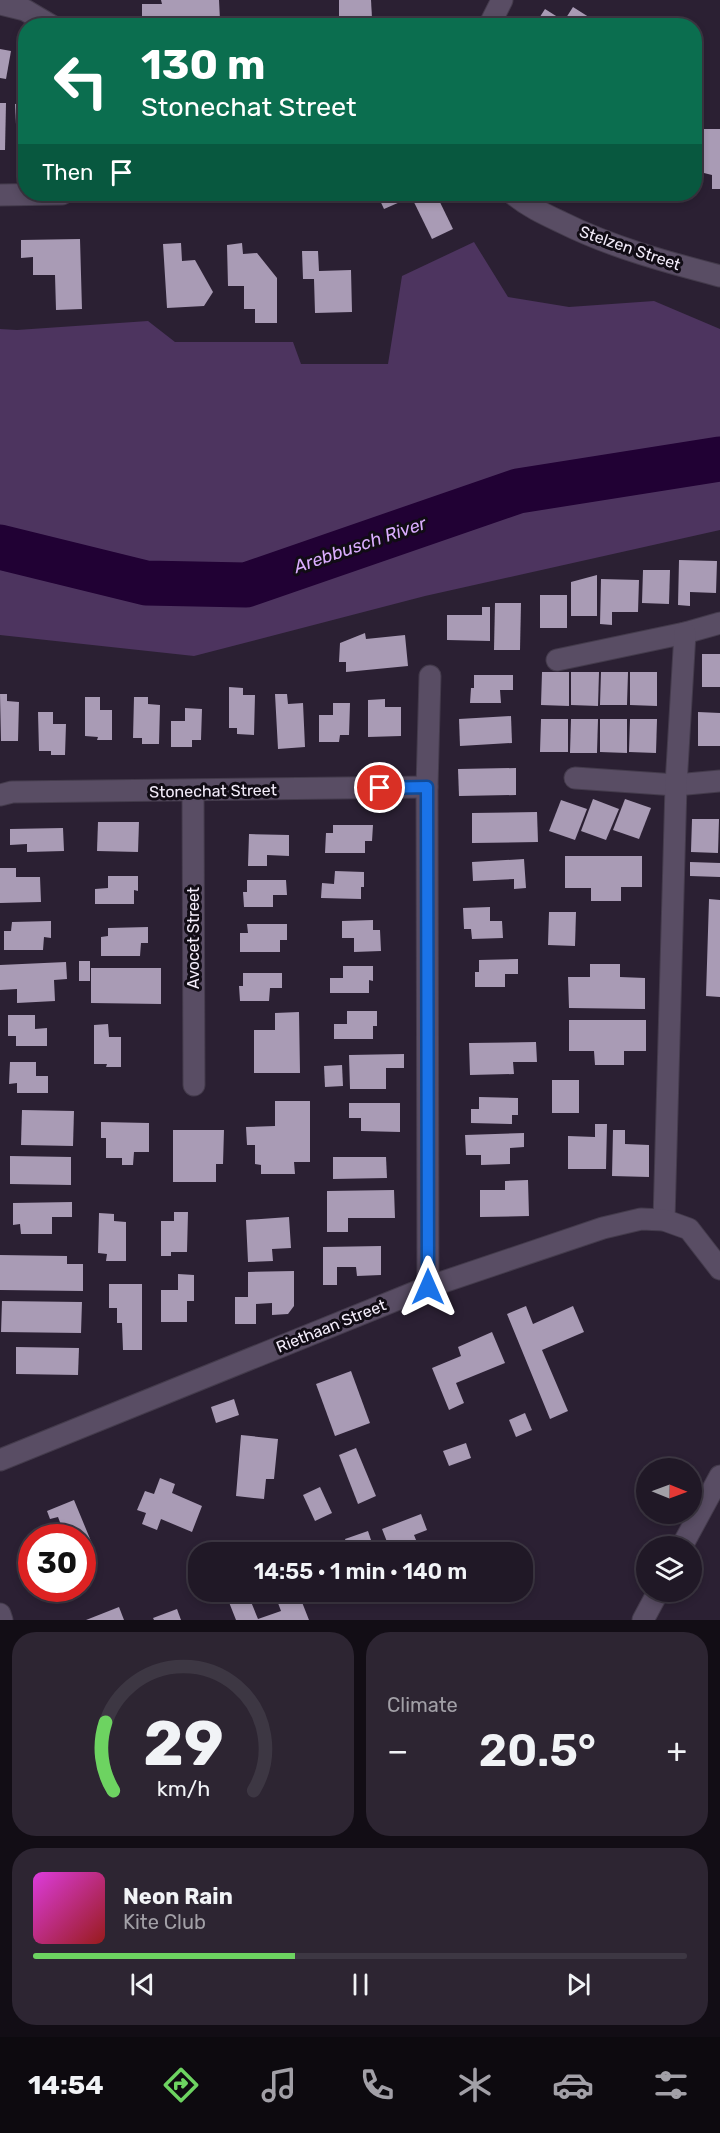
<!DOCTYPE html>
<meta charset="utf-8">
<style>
:root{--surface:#201826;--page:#2d2532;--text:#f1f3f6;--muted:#a2a0a7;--line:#3d3743;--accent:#6dd361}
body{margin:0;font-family:Rubik,sans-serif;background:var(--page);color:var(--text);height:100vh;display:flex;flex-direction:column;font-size:22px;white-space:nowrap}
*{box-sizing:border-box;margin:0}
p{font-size:20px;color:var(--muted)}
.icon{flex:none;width:33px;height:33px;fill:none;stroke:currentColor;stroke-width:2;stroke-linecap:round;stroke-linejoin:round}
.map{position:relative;height:1620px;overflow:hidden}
.panel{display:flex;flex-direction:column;gap:12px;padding:12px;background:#120d15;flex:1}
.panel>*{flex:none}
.top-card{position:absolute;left:18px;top:18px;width:684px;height:183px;border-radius:24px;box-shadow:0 3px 9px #0003,0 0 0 2px var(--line);background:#0b6e4f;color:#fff;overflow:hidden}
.needle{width:39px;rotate:91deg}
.controls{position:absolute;left:636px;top:1458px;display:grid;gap:12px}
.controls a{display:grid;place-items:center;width:66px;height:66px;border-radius:50%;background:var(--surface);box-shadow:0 3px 9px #0003,0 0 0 2px var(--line);font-size:30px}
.speed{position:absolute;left:18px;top:1524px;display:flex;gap:12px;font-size:30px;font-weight:700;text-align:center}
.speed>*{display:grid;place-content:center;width:78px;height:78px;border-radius:50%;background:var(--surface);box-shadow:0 3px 9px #0003,0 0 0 2px var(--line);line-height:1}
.speed .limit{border:9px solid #d22;background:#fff;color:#111}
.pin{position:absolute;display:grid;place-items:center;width:51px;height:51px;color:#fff;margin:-26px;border:3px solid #fff;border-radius:50%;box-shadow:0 2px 6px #0007}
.me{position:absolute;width:66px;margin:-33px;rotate:0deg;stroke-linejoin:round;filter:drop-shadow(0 0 4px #0008)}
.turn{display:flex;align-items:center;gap:21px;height:126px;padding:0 24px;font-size:27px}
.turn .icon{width:78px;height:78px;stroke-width:2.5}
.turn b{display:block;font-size:42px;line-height:51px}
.then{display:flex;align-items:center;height:57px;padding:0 24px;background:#0003;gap:12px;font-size:22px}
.big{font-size:45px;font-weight:600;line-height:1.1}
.panel .tile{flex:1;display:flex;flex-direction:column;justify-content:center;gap:9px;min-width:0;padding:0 21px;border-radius:24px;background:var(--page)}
.panel .dial{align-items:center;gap:0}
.dial svg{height:156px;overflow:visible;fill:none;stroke:var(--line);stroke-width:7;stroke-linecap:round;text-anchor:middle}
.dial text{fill:var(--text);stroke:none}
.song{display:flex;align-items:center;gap:18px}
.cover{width:72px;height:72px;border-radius:9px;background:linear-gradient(135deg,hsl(300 70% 55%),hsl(0 70% 35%))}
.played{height:6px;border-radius:3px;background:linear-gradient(90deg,var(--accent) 40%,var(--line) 40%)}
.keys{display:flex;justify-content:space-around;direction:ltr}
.heat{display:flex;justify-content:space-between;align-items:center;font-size:33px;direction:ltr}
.panel .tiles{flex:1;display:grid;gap:12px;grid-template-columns:1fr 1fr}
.tile:last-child{grid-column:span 2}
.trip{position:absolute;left:188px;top:1542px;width:345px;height:60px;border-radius:24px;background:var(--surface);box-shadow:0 3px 9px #0003,0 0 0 2px var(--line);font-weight:600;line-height:60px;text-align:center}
.tabs{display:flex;height:96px;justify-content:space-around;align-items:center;background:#0d0a0f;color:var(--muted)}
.tabs .icon{width:42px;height:42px}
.tabs .current{color:var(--accent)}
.tabs b{font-size:27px;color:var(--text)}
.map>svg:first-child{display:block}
</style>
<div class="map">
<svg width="720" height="1620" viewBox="0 0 720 1620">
<rect width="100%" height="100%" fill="#2b2033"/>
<path fill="#4d345f" d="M474,242L508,297L569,307L654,301L720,329V530L425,596L194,656L0,635V329L17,330L148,321L175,342H293L301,364H388L402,276Z"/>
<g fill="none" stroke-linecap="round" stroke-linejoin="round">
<path stroke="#210134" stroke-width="45" d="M0,547L146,583L246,585L518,491L720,459"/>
</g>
<g fill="#a99bb5">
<path d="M161,0H219L220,20L162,23V18H142V4H162Z"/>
<path d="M339,0H371L372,18H339Z"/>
<path d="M573,7L603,26H534L545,9L564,21Z"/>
<path d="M281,20V26H258V21Z"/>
<path d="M0,49L11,51L6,79L0,78Z"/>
<path d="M0,103H6L5,150H0Z"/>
<path d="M26,103V124H16L15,104Z"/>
<path d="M698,129H720V189H712V175L700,172Z"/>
<path d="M377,194H396L400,202L384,209Z"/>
<path d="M410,194H436L453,229L432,239Z"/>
<path d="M80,239L82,309L56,310L55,275H33V257L21,258V240Z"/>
<path d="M181,243L182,261L195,260L213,292L204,306L167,308L163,244Z"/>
<path d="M242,243L243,254L257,253L277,278V323H255V309H244V286H228L227,245Z"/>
<path d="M302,251H318L319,271L351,270L352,312L315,313L314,279H303Z"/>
<path d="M679,560L717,561L716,593L690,592V606L678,605Z"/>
<path d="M643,570H670L669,604L642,603Z"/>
<path d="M597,575V616H571V582Z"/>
<path d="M601,579L639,580L638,612H612V625L600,624Z"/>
<rect x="540" y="595" width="27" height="33"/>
<path d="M495,603H521L520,650H494Z"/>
<path d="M482,607H490V641L447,640V615H482Z"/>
<path d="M365,633L366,639L405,635L408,666L346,672V662H339L340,643Z"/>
<rect x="702" y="654" width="18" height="33"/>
<path d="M542,672H569V706L541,705Z"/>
<path d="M571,672H599L598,706L571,705Z"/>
<path d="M601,672H628L627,705H600Z"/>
<path d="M630,672H657V706L630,705Z"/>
<path d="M474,675H513V690H500L501,703H470L471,688H474Z"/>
<path d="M229,687L243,688V695H255L254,735L237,734V728H229Z"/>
<path d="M0,694H7V701L19,702L18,741H1Z"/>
<path d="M275,694H287L288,704L303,703L305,747L278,749Z"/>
<path d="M85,697H100V710H112V740H97L98,737L85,736Z"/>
<path d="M134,697H148V704L160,705L159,744H142V738H133Z"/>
<path d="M385,699V707H401V736L368,737V700Z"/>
<path d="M333,703H350L349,735H340L339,742H319V715H333Z"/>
<path d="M185,708L202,709L201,740H192V747H171V721H185Z"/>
<path d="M38,712H53V724H66L65,755H51V751H39Z"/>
<path d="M698,712L720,713V746H698Z"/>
<path d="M511,716L512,743L460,746L459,719Z"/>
<path d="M541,719H568V752H540Z"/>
<path d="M571,719H598L597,753H570Z"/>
<path d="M600,719H627V753L600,752Z"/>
<path d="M630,719H657L656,753L629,752Z"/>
<path d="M516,768V795L459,796L458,769Z"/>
<path d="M593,799L619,809L606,840L581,831Z"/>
<path d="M625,799L651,808L639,839L613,830Z"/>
<path d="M561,800L587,809L575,840L549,831Z"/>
<path d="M537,812L538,842L472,843V813Z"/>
<path d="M692,819H719L718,853L691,852Z"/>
<path d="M98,822H139L138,852L97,851Z"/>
<path d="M333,825H373L372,841H365V853H325L326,833H333Z"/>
<path d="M63,828L64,851L27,852V844L10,845V829Z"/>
<path d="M249,834L289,835V856L267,855V866H248Z"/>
<path d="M565,856H642V887H621V901H591V888H565Z"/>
<path d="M524,859L526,888L514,889V879L473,881L472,862Z"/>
<path d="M690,862L720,863V877L690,876Z"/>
<path d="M0,868H16V877H40L41,902L0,903Z"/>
<path d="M335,871L364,872V887H361V899L321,898L322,883L334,884Z"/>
<path d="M108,876H138V891L134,890V904H95V889L108,888Z"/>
<path d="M247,880H286L287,895H273V907H244L243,892H247Z"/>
<path d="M709,899L720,900V997L706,996Z"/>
<path d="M490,907V921H502L503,938L472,939L471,929H464L463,908Z"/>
<path d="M549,912H576L575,946L548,945Z"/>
<path d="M373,920V930H380L381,951L354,952V938H342V921Z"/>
<path d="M51,921V938L44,937L43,950H4V931H11L12,922Z"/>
<path d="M247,924H287V940H280V952H240V933H248Z"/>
<path d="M148,927V943H141L140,956H101V937L108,936V928Z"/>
<path d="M518,959V974H505V987H475V972H479V960Z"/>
<rect x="79" y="961" width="11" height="20"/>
<path d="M66,962L67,979L54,980L55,1001L17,1003V989L0,990V965Z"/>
<path d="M590,964H620V977L645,978V1009L569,1008L568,977H590Z"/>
<path d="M343,966H373V981L369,980V993H330V978H343Z"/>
<path d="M91,968H161V1004L91,1003Z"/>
<path d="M243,973H282V988H270L269,1001H240L239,986H243Z"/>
<path d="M347,1011H377V1026H373V1039H334V1024H347Z"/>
<path d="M299,1012L300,1073H254V1030H275V1013Z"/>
<path d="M8,1015H35V1029L47,1028V1046H16V1036H8Z"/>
<path d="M569,1020H646V1051H624V1065H595L594,1051H569Z"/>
<path d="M108,1024L109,1037H121V1067H106L107,1064H94V1025Z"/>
<path d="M536,1042L537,1062H513L514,1074L470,1075L469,1043Z"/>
<path d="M404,1054V1068H386V1089H350L349,1055Z"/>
<path d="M10,1062H36V1076H48V1093H17V1083L9,1084Z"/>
<path d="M342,1065L343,1086L325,1087L324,1066Z"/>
<rect x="552" y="1080" width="27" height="33"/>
<path d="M479,1097L518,1098V1115H512V1124L471,1123V1109H479Z"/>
<path d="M275,1101H310V1162H294L295,1174H261V1165L255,1164V1145H247L246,1127L275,1126Z"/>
<path d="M349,1103H400V1132L361,1131V1118H349Z"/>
<path d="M22,1110L74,1111L73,1146L21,1145Z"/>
<path d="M101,1122L149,1123V1152H134L133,1165H122V1158H106V1138H101Z"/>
<path d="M595,1124H607L606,1169H568V1136L595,1137Z"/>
<path d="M173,1130H224L223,1164H216V1182H173Z"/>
<path d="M613,1130H625V1144L649,1145V1177L612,1176Z"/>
<path d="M524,1133V1147L510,1148V1164L481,1165V1155H466L465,1135Z"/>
<path d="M10,1156L71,1157V1185L10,1184Z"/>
<path d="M333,1157H386L387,1178L333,1179Z"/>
<path d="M528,1180L529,1216L480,1217V1190H505V1181Z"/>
<path d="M394,1190L395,1218H348V1232H327V1191Z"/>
<path d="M72,1202V1217H52V1234H21L20,1224L13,1225V1203Z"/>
<path d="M174,1212H188L187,1252H171V1256H161V1221H174Z"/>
<path d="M99,1213L114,1214V1221L126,1222V1261H106L107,1254L98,1253Z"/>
<path d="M289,1217L291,1248L272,1249L273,1261L248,1262L246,1220Z"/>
<path d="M381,1246V1275L357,1276L356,1267H337V1285H323V1247Z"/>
<path d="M0,1255L67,1256V1264H83V1291L0,1290Z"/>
<path d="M294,1271V1306L288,1314L272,1315V1303L256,1304V1324H235V1297H248V1272Z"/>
<path d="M178,1274L194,1275V1301H187V1322H161V1290H178Z"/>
<path d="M109,1284H142V1350H123L122,1323H117V1308H109Z"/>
<path d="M2,1301L82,1302L81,1333L1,1332Z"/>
<path d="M526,1306L533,1324L573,1306L584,1332L542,1350L568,1411L550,1419L507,1314Z"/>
<path d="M492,1332L505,1363L456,1383L464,1403L449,1410L432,1368L461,1356L458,1347Z"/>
<path d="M16,1347L79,1348L78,1375L16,1374Z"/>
<path d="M351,1371L370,1423L335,1436L316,1384Z"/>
<path d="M234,1399L239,1415L216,1423L211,1407Z"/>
<path d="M525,1413L532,1430L516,1437L509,1420Z"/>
<path d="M241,1435L278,1439L274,1479H266L264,1499L236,1496Z"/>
<path d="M466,1443L471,1458L449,1466L443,1451Z"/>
<path d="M356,1448L376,1496L358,1504L339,1455Z"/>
<path d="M160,1478L175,1484L172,1493L202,1506L192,1532L161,1519L157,1530L142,1524L146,1513L137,1510L145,1491L154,1494Z"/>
<path d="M320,1487L332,1513L315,1521L303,1495Z"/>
<path d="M74,1500L93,1546L82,1551V1538H66L58,1517L50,1519L47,1511Z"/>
<path d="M421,1514L427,1530L414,1535L421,1552H391L382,1529Z"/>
<path d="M368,1531L375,1552H350L345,1539Z"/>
<path d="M225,1592H247L258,1619L281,1611L275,1595L284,1592H298L309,1620H236Z"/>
<path d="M119,1607L124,1620H86Z"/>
<path d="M177,1609L181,1620H154L153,1618Z"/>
</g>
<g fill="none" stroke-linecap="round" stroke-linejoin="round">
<defs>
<g id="minor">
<path d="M0,4L25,10L52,26"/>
<path d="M489,26L502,0"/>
<path d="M513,194C527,206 544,214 561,222C611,247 666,262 720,276"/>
<path d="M0,195L62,194"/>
<path d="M557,660L685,633L720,623"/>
<path d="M575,778L676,785L720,781"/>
<path d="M193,791L194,1085"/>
<path d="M0,795L12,792L427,787"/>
<path d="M664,1220L676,785L685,633"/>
<path d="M428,1287L427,787L430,676"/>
<path d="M0,1460L428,1287L603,1228L641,1219L664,1220L689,1229L720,1269"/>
<path d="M682,1546L720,1476"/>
<path d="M0,1614L2,1620"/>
<path d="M643,1620L658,1592"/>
</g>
</defs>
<use href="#minor" stroke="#443b4c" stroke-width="23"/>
<use href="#minor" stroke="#594d64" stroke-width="21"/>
</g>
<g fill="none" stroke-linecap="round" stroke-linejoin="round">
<defs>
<path id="route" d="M380,788L427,787L428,1287"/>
</defs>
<use href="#route" stroke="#114b97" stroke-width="15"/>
<use href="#route" stroke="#1a73e8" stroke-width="10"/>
</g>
<g text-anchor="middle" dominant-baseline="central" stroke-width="6" stroke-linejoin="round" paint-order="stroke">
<g font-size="16" fill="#f3ecfa" stroke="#110c15">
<text transform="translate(630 248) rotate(19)">Stelzen Street</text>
<text transform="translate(213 791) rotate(-1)">Stonechat Street</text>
<text transform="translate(193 938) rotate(-90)">Avocet Street</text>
<text transform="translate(331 1326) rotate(-22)">Riethaan Street</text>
</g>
<g font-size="18" font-style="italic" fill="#daadfe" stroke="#110c15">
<text transform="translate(360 545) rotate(-19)">Arebbusch River</text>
</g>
</g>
</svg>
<div class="controls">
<a><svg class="needle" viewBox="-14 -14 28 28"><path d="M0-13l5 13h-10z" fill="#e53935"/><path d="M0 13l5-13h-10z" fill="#a2a0a7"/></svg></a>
<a><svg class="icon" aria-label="layers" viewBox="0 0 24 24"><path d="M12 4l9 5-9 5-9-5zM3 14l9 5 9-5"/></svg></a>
</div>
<div class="speed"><div class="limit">30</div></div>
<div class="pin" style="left:380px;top:788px;background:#d93025"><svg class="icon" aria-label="arrive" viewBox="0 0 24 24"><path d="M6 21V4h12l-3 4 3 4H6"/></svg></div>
<svg class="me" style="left:428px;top:1287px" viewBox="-20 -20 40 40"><path d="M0-17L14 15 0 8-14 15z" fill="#1a73e8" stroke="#fff" stroke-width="4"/></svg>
<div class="trip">14:55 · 1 min · 140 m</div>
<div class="top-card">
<div class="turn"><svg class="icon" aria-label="left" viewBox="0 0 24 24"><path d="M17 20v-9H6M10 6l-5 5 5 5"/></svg><div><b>130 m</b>Stonechat Street</div></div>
<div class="then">Then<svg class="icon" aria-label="arrive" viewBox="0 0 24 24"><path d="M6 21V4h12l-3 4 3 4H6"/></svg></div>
</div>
</div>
<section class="panel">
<div class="tiles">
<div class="tile dial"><svg viewBox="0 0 100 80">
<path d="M14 69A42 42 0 1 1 86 69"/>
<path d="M14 69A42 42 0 0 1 10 34" stroke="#6dd361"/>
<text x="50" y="56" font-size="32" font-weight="700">29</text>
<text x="50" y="72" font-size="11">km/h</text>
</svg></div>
<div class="tile"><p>Climate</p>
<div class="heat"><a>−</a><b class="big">20.5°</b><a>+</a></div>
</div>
<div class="tile">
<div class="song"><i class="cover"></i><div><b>Neon Rain</b><p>Kite Club</p></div></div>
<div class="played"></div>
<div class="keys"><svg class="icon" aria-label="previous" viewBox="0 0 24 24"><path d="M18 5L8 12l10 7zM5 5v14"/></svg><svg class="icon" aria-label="pause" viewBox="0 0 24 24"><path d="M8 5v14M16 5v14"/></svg><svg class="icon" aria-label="next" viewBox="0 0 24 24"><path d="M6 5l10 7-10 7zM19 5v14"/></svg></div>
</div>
</div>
</section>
<nav class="tabs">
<b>14:54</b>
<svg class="icon current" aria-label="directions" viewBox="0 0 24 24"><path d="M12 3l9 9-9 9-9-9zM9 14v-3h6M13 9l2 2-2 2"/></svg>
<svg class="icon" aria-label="music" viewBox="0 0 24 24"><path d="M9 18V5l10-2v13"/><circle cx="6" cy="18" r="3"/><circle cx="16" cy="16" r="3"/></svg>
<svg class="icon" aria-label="phone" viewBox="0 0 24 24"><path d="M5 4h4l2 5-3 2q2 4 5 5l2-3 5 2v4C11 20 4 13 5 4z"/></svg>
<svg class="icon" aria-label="climate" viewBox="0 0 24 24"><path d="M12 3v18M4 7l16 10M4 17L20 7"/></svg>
<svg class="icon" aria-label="car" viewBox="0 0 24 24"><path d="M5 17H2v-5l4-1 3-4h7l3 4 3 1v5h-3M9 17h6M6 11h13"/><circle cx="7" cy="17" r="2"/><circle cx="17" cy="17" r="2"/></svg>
<svg class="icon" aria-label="filters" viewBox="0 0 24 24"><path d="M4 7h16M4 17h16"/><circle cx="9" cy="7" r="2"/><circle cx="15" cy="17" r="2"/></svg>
</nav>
